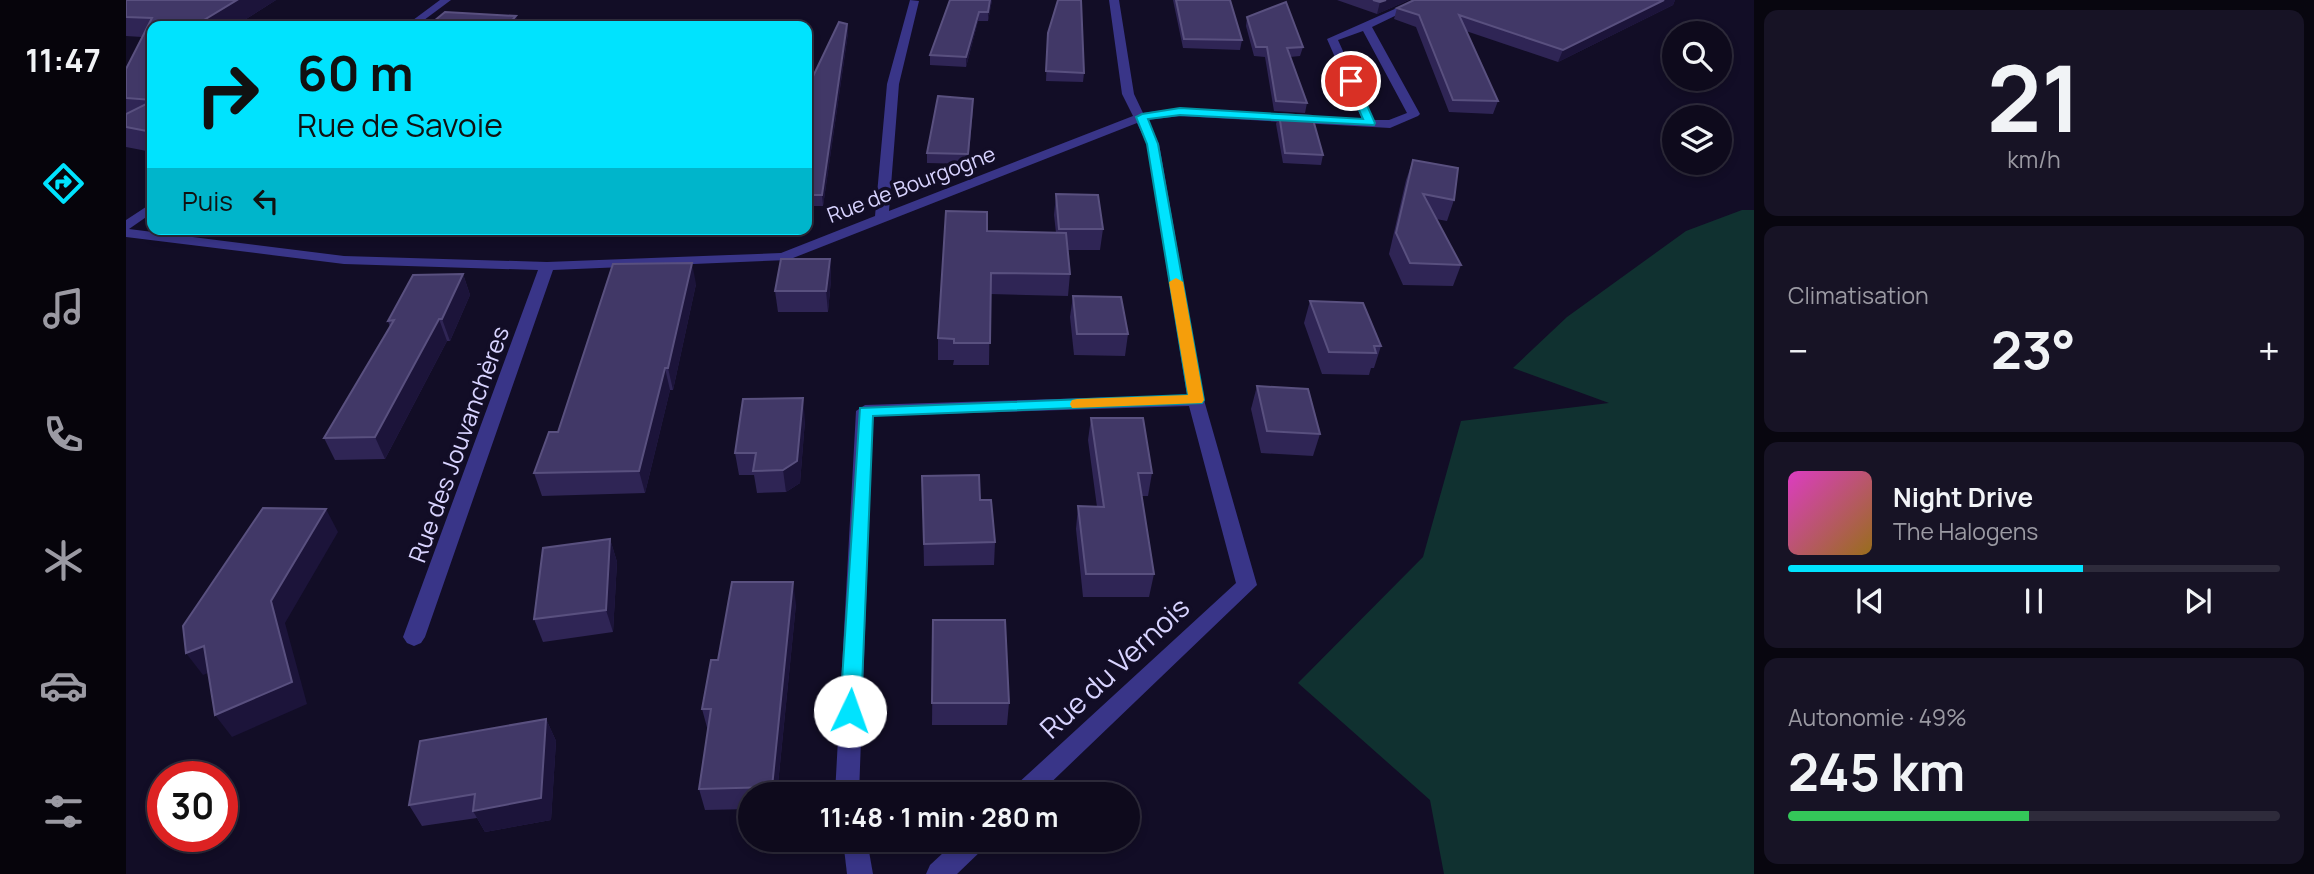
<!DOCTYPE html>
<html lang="fr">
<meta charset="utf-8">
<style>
:root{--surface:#0e0a1c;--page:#171325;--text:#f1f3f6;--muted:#9b9aa3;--line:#2e2b3b;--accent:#00e3fe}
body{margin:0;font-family:Manrope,sans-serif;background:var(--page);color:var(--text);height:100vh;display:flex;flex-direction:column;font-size:26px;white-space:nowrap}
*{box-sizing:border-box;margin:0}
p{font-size:23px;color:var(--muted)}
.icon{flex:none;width:38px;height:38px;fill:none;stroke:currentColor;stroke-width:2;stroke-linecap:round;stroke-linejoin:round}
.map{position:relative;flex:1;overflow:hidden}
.drawer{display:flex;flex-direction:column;gap:10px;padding:10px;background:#08060f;width:560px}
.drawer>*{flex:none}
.guide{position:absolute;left:21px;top:21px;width:665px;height:214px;border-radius:14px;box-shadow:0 4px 10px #0003,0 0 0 2px var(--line);background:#00e3fe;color:#111;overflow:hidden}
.tools{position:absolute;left:1536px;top:21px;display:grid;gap:14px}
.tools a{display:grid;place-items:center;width:70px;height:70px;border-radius:50%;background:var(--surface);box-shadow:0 4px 10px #0003,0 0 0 2px var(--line);font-size:35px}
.speed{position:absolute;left:21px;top:761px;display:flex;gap:14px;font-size:35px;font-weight:700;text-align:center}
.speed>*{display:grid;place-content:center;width:91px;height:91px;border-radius:50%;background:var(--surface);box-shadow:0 4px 10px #0003,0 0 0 2px var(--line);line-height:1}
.speed .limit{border:10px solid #d22;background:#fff;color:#111}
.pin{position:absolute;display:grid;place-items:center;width:60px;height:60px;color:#fff;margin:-30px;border:4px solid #fff;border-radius:50%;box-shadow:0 2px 7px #0007}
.me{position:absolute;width:77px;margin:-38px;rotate:3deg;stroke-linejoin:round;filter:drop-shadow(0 0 5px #0008)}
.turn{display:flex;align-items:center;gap:24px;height:147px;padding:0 35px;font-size:32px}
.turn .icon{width:91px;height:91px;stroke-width:2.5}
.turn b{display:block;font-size:49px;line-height:60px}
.then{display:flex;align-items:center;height:66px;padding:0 35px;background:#0003;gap:14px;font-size:26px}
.big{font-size:52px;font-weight:700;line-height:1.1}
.drawer .tile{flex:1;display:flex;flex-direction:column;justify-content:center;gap:10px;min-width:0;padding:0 24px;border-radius:14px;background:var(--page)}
.drawer .dial{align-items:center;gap:0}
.dial b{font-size:91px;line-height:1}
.song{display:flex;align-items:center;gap:21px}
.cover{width:84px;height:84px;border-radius:10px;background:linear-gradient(135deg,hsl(310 70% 55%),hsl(40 70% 35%))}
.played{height:7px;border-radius:4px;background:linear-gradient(90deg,var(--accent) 60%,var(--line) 60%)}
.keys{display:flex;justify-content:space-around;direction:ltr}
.heat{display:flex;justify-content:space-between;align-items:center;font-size:38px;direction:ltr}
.charge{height:10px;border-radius:5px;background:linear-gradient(90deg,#34c759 49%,var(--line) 0)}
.trip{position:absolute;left:612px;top:782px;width:402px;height:70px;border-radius:35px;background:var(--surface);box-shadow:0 4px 10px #0003,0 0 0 2px var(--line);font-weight:700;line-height:70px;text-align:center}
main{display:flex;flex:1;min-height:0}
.menu{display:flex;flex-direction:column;width:126px;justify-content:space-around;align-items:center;background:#06040b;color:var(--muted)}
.menu .icon{width:49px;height:49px}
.menu .selected{color:var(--accent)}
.menu b{font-size:32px;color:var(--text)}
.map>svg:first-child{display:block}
</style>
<main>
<nav class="menu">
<b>11:47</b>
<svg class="icon selected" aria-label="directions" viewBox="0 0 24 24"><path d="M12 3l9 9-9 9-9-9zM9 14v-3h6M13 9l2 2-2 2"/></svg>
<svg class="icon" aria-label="music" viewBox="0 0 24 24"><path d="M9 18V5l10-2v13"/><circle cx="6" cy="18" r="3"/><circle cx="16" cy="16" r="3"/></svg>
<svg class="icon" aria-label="phone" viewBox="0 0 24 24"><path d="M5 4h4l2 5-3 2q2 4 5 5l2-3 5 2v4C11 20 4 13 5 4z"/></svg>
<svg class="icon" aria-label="climate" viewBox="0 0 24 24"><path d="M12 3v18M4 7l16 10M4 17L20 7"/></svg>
<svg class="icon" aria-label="car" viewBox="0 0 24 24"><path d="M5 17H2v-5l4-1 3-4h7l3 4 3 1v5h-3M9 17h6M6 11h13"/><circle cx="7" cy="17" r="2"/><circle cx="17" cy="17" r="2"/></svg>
<svg class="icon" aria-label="filters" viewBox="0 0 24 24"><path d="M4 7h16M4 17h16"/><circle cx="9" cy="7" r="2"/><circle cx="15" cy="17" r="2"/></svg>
</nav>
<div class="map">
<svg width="1628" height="874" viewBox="0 0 1628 874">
<rect width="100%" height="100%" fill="#120d26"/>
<path fill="#103130" d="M1616,210H1628V874H1318L1304,800L1172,683L1297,557L1335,421L1483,403L1387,368L1441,317L1560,231Z"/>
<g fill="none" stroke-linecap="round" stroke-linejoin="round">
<g fill="#393588" fill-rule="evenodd">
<path d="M314,0H325L290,26H279Z"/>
<path d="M784,0L793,1L773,84L763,211L1007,116L996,94L983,0H993L1008,94L1017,113L1054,108L1236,119L1201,39L1289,0H1302L1246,27L1294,114L1292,116L1264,128L1054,116L1021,120L1033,144L1078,400L1131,585L913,794H885L889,786L1110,583L1063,406L747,416L733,794H709L730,411L739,405L1061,395L1021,144L1011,123L662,260L427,270L299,637L295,643L288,646L281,643L277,637L412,270L218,264L0,237V220L26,203V213L3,229L218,256L421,262L655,253L749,216L761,84ZM1237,31L1281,113L1263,120H1248L1212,40Z"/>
<path d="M717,840H741L747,874H721Z"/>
<path d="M831,840H861L858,848L831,874H800L804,865Z"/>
</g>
</g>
<g fill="#2f2555">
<path d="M0,0H150L109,26H26V152L0,147V69L16,37L0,36Z"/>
<path d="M866,0L862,21H852L840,67L804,65V55Z"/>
<path d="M1047,0H1104L1116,40L1114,50L1057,48Z"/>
<path d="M1211,0H1283L1251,14Z"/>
<path d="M1288,0H1549L1547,5L1432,62L1340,31L1372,101L1367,114L1323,112L1290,27L1268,19L1271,8Z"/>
<path d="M1121,17L1177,47L1174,56L1164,57L1181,103L1179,113L1148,111L1139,57L1128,56L1120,26Z"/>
<path d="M721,24L722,33L697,206H681V89Z"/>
<path d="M922,33L958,73L957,82L920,81Z"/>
<path d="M847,109L842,164L801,163V153Z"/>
<path d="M1153,114L1197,155L1195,165L1157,163L1150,124Z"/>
<path d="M1287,160L1328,200L1321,221L1310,219L1335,265L1327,286L1277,285L1263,254L1280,180Z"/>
<path d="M930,194L977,229L974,250H942L944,274L942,296L864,294L863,365H827L828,360H812V338L861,231L930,233L928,215Z"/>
<path d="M349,229H406L403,235L351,236Z"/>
<path d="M704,259L705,279L702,312H652L649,291Z"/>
<path d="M337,274L344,295L324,341H321L259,459L209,460L198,438L264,327L262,321Z"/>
<path d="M570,284L547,390H544L519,493L416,496L408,473L432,432Z"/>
<path d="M947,296L1002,334L999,356L948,355L944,317Z"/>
<path d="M1184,301L1255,346L1248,368H1245L1243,375L1196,374L1178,323Z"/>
<path d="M1131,386L1194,434L1187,456L1135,453L1125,409Z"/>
<path d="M965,418L1026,473L1022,496H1015L1028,574L1023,597H957L950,529L952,506L971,507L962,440Z"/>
<path d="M679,420L674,483L660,492L631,493L628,475H613L609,453Z"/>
<path d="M796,476L869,542L868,565L798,566Z"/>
<path d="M484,539L491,562L487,632L417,642L408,619Z"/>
<path d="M670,604L651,794H625V809L579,810L573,789L582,731L576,709L592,660Z"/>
<path d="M807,620L883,703L881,725H806Z"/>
<path d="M420,719L430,741L425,820L359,832L351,818L296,826L283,805Z"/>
</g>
<g fill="#1c143a">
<path d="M111,0H150L109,26H68Z"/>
<path d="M864,0H866L862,21V12Z"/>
<path d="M1260,0H1283L1251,14L1254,2Z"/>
<path d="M1538,0H1549L1547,5L1432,62L1437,50Z"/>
<path d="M853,12L852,21L840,67V57Z"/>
<path d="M390,16L393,26H381Z"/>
<path d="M721,24L722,33L697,206L696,195Z"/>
<path d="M847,99V109L842,164V154Z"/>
<path d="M704,259L705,279L702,312L700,291Z"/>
<path d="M566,263L570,284L547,390L542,368Z"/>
<path d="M337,274L344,295L324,341L316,319Z"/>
<path d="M313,319L321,341L259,459L249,437Z"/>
<path d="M539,368L544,390L519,493L513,471Z"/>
<path d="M677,398L679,420L674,483L660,492L657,470Z"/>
<path d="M200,509L212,532L159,623L181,704L106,737L89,715L145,601Z"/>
<path d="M484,539L491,562L487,632L480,610Z"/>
<path d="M667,582L670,604L651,794H647L646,787Z"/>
<path d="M78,646L95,668L77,675L60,653Z"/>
<path d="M420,719L430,741L425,820L359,832L347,811Z"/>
</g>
<g fill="#413867" stroke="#59507f" stroke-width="2">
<path d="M0,0H111L68,26H26V100L0,98V69L26,18L0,17Z"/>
<path d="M824,0H864L862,12H853L840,57L804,55Z"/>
<path d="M932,0H955L958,73L920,71L922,33Z"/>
<path d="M1050,0H1104L1116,40L1058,39Z"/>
<path d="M1247,0H1260L1254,2Z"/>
<path d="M1288,0H1538L1437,50L1333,15L1372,101L1327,100L1293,15L1271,8Z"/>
<path d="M1160,2L1177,47L1161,48L1181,103L1150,101L1141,47H1130L1121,17Z"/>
<path d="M319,12L390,16L381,26H302Z"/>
<path d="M713,22L721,24L696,195H681V89Z"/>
<path d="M812,96L847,99L842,154L801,153Z"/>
<path d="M26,101V132L0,127V114Z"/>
<path d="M1153,114L1186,116L1197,155L1159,153Z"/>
<path d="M1287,160L1332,168L1328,200L1297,194L1335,265L1284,263L1270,233Z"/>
<path d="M930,194L972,195L977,229H933Z"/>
<path d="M820,211L861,212V231L940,233L944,274L865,273L864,343H828V339L812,338Z"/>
<path d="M655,259H704L700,291H649Z"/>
<path d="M566,263L542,368H539L513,471L408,473L423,432H432L487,264Z"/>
<path d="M337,274L316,319H313L249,437L198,438L268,320L262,321L287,275Z"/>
<path d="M947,296L995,297L1002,334H951Z"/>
<path d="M1184,301L1237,303L1255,346H1248L1250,353L1203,352Z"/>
<path d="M1131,386L1182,389L1194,434L1141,431Z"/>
<path d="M677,398L671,461L657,470L627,471L630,453H609L617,399Z"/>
<path d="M965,418H1017L1026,473H1012L1028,574H960L952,506L978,507Z"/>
<path d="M853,475L854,500H865L869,542L798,544L796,476Z"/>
<path d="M137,508L200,509L145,601L166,682L89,715L78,646L60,653L57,626Z"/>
<path d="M484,539L480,610L408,619L417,548Z"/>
<path d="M606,582H667L646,787L573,789L585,709H576L585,660H592Z"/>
<path d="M807,620H879L883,703H806Z"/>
<path d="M420,719L415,798L347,811L349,794L283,805L294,741Z"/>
</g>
<path fill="#00e3fe" stroke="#0094a5" stroke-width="2" d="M1225,78L1230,81L1249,123L1248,125L1054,115L1022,119L1032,144L1078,400L1076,403L747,416L735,711L732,717L724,719L717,717L714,711L734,408L1062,395L1021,144L1010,117L1016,114L1054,108L1237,119L1220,81Z"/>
<path fill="#f59e0b" d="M1050,278L1057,282L1078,400L1076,403L946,408L944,404L946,400L951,399L1062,395L1043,282Z"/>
<g text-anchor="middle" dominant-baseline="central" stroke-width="7" stroke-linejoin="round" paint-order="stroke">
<g font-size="21" fill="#d8d3ff" stroke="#120d26">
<text transform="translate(785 184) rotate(-21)">Rue de Bourgogne</text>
</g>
<g font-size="24" fill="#d8d3ff" stroke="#120d26">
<text transform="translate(332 444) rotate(-70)">Rue des Jouvanchères</text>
</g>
<g font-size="28" fill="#d8d3ff" stroke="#120d26">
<text transform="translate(988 667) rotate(-43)">Rue du Vernois</text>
</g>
</g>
</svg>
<div class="tools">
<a><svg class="icon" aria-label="search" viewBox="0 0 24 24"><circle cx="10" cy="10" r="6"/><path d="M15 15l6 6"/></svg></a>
<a><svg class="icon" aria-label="layers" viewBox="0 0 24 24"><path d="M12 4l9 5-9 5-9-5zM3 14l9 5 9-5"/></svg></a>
</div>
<div class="speed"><div class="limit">30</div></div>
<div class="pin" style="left:1225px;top:81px;background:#d93025"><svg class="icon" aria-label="arrive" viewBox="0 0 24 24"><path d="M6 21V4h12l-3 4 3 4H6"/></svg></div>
<svg class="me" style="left:724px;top:711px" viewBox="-20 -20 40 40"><circle r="19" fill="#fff"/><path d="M0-13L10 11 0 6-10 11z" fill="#00e3fe"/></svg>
<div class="trip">11:48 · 1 min · 280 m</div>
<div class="guide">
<div class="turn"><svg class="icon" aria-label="right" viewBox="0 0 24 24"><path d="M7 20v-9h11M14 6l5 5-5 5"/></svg><div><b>60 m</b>Rue de Savoie</div></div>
<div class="then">Puis<svg class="icon" aria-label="left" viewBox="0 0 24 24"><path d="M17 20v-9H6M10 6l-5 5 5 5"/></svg></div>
</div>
</div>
<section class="drawer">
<div class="tile dial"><b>21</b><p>km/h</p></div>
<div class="tile"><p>Climatisation</p>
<div class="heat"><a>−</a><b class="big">23°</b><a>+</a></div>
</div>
<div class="tile">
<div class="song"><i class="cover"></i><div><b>Night Drive</b><p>The Halogens</p></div></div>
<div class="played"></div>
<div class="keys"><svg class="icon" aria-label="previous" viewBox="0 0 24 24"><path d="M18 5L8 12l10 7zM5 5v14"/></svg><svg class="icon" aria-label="pause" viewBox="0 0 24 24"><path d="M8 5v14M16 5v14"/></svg><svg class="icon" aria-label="next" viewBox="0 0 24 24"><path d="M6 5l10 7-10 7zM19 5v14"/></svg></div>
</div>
<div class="tile"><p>Autonomie · 49%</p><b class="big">245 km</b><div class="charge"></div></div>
</section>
</main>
